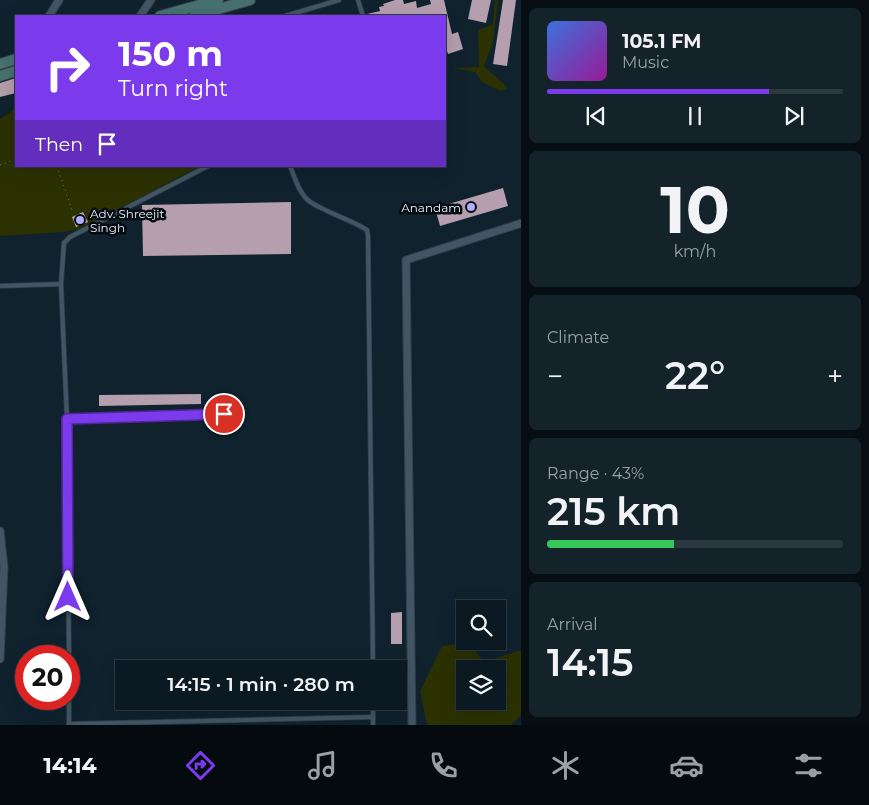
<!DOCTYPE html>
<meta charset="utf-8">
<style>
:root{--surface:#0b1a22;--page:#14232a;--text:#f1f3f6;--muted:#9aa1a5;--line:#2b3840;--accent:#7c3aed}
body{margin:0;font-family:Montserrat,sans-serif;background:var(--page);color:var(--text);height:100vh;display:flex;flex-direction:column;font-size:19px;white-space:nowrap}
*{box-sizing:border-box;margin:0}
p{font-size:16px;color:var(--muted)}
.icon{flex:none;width:28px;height:28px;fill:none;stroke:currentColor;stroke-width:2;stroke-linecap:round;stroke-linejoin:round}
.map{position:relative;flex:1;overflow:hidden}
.sheet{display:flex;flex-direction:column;gap:8px;padding:8px;background:#060e13;width:348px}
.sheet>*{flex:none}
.banner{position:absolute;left:15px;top:15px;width:431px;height:152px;border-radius:0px;box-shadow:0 5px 20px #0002,0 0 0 1px var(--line);background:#7c3aed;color:#fff;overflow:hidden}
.buttons{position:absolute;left:456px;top:600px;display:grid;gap:10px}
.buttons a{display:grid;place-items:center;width:50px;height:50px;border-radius:0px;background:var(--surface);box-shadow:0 5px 20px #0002,0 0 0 1px var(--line);font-size:25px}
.speed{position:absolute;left:15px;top:645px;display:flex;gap:10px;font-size:25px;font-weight:700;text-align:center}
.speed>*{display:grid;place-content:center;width:65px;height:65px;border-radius:50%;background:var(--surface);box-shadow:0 5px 20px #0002,0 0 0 1px var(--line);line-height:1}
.speed .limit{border:8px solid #d22;background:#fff;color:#111}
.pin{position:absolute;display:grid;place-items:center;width:42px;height:42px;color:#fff;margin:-21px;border:2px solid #fff;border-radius:50%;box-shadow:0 1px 5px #0007}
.me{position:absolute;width:55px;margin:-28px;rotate:0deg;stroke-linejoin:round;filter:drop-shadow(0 0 4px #0008)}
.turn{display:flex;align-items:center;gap:18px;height:105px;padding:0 20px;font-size:22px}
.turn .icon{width:65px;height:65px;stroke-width:2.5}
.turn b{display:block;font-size:35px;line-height:42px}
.then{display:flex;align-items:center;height:48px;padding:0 20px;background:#0003;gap:10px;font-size:19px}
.big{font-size:38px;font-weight:600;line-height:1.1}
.sheet .card{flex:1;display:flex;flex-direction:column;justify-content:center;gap:8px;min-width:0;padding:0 18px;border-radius:8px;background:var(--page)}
.sheet .dial{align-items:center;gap:0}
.dial b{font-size:65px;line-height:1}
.song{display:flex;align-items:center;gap:15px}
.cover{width:60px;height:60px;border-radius:8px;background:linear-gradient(135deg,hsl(220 70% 55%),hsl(300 70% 35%))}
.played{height:5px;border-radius:2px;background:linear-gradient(90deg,var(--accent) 75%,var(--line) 75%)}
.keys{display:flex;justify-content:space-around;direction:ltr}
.heat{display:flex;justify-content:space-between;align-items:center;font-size:28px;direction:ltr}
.charge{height:8px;border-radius:4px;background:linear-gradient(90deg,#34c759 43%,var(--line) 0)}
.trip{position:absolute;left:115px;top:660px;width:292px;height:50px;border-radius:0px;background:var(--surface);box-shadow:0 5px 20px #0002,0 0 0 1px var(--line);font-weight:600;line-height:50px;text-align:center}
.menu{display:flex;height:80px;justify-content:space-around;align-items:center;background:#040a0e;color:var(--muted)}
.menu .icon{width:35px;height:35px}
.menu .active{color:var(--accent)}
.menu b{font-size:22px;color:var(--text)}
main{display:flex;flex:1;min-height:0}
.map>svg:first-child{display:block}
</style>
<main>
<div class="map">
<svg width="522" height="725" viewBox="0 0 522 725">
<rect width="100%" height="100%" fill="#0f222e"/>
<g fill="#2b3100" fill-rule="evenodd">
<path d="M495,0H498L493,42L484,66L508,88L501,91L483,83L475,72L453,68L479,67L478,30L493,24Z"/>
<path d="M16,108V166H200L80,229L64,232L0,236V119Z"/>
<path d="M469,643L484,662L521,650V715L511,725H427L420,691L442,646ZM465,669H498V701H465Z"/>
</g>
<g fill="#b59ead">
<path d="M395,0H403L404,4L416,1L417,8L431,4L430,0H444L452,34L458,32L463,49L448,54L445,44V16H368L367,14L380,11L379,7L384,6L383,4Z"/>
<path d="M472,0H491L486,23L468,19Z"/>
<path d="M503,0H516L507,66L493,64Z"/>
<path d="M16,78V93L0,97V83Z"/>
<path d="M503,188L508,206L440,226L435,208Z"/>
<path d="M291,202V254L143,256L142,205Z"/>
<path d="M83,212L88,222L76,227L72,217Z"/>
<path d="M201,394V404L99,406V395Z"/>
<path d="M402,612V644H391V613Z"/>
</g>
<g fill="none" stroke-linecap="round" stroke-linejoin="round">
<defs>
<g id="lane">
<path d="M358,0L363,16"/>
<path d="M285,16L339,0"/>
<path d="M290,166C295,178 299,193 309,201C324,212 350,219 367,230L368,236L373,669"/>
<path d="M0,286L61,284"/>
<path d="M67,419L224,414"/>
<path d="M69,656L67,419L61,284L64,243L70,237L208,166"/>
<path d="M69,676V725"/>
<path d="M373,701V725"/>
<path d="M69,724L373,717"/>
</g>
<g id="street">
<path d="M49,16L59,0"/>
<path d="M140,16L151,0"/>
<path d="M0,531L4,567L0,659"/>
<path d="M412,725L406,260L522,223"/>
</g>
<g id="secondary">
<path d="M160,16L218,0"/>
<path d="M194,16L250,0"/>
<path d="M0,64L16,59"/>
<path d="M0,76L16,71"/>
</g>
</defs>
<use href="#lane" stroke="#333e48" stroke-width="5.5"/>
<use href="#street" stroke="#333e48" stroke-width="9"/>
<use href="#secondary" stroke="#333e48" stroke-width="12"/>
<g stroke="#6a7a85" stroke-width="1" stroke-dasharray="1 4" stroke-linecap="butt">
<path d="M0,165L16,159"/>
<path d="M57,166L72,210"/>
</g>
<use href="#lane" stroke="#415564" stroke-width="4"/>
<use href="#street" stroke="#415564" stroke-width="7"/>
<use href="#secondary" stroke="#477170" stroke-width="10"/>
</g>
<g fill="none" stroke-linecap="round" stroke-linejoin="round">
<defs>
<path id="route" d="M68,597L67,419L224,414"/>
</defs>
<use href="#route" stroke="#51269a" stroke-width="12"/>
<use href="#route" stroke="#7c3aed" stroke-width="9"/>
</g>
<g fill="#afaefa" stroke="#040a10" stroke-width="2">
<circle cx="471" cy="207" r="5"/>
<circle cx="80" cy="220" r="5"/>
</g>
<g text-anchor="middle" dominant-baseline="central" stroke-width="5" stroke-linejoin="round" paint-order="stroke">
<g font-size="12" fill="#e6f2fb" stroke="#040a10" text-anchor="end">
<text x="461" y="207">Anandam</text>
<text x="90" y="213" text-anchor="start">Adv. Shreejit<tspan x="90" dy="14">Singh</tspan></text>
</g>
</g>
</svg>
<div class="buttons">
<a><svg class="icon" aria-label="search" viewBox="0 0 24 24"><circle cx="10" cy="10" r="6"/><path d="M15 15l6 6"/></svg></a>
<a><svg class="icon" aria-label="layers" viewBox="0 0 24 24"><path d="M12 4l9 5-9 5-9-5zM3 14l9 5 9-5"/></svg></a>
</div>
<div class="speed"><div class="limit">20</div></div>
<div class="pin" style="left:224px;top:414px;background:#d93025"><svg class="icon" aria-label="arrive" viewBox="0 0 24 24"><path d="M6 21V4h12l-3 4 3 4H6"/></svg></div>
<svg class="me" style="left:68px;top:597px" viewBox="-20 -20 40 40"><path d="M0-17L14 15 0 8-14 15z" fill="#7c3aed" stroke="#fff" stroke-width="4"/></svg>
<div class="trip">14:15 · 1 min · 280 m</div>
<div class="banner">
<div class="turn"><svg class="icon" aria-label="right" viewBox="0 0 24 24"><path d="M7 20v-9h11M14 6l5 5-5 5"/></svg><div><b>150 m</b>Turn right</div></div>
<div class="then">Then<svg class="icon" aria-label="arrive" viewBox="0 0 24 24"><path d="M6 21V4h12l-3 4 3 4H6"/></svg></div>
</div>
</div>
<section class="sheet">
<div class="card">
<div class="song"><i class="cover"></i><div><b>105.1 FM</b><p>Music</p></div></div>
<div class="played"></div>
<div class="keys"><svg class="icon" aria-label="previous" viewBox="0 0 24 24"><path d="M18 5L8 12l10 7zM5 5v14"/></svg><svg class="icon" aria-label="pause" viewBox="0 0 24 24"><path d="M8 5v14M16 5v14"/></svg><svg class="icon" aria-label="next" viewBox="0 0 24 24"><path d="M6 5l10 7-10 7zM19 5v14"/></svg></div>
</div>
<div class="card dial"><b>10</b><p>km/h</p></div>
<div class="card"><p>Climate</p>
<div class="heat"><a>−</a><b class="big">22°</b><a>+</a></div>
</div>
<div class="card"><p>Range · 43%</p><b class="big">215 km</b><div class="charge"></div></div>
<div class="card"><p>Arrival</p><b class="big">14:15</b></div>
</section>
</main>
<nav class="menu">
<b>14:14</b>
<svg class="icon active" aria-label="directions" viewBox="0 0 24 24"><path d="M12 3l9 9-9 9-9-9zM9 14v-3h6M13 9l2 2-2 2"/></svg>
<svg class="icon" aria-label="music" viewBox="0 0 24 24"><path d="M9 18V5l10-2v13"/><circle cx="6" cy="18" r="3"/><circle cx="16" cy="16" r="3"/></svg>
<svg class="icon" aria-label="phone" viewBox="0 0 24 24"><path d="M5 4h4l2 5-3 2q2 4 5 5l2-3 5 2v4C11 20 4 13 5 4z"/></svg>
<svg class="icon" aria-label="climate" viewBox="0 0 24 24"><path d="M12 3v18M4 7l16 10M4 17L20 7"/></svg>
<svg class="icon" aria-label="car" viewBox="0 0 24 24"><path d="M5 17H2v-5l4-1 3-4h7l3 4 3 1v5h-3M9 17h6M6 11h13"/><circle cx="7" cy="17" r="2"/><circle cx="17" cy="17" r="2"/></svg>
<svg class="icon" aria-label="filters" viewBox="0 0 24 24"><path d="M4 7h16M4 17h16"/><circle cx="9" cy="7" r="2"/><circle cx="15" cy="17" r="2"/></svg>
</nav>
